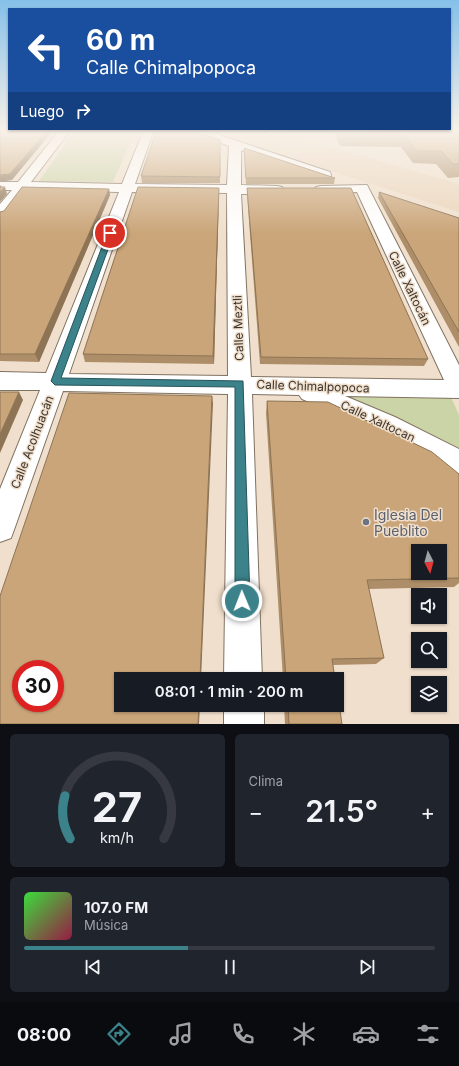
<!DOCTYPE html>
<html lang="es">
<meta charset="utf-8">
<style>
:root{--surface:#171b24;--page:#20242c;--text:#f1f3f6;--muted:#9ea1a6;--line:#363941;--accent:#3b828a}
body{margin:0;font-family:Inter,sans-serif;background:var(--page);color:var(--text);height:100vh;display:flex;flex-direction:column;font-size:15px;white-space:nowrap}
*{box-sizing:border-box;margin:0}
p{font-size:13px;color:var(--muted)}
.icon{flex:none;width:22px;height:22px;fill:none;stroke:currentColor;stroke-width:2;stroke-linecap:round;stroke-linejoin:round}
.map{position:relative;height:724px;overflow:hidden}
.side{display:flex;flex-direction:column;gap:10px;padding:10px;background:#0d0f14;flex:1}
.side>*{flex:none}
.hud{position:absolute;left:8px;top:8px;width:443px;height:122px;border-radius:0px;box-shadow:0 1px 3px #0004;background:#1a4fa0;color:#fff;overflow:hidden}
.needle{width:26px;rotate:174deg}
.tools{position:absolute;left:411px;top:544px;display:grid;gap:8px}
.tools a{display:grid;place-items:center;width:36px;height:36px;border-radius:0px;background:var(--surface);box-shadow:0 1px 3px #0004;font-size:20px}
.speed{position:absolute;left:12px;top:660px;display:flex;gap:8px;font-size:20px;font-weight:700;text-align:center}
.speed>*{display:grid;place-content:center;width:52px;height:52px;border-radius:50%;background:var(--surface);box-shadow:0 1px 3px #0004;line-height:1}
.speed .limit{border:6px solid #d22;background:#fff;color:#111}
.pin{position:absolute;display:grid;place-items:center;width:34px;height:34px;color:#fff;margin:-17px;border:2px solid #fff;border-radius:50%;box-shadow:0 1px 4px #0007}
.me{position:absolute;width:44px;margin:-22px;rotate:359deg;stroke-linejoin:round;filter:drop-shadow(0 0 3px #0008)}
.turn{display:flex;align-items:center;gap:14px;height:84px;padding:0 12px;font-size:18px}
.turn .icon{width:52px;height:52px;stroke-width:2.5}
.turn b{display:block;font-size:28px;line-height:34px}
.then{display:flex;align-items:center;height:38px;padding:0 12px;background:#0003;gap:8px;font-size:15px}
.big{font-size:30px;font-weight:600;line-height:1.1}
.side .card{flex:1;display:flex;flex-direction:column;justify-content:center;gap:6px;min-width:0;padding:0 14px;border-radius:6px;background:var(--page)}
.side .dial{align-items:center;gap:0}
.dial svg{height:104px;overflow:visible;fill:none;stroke:var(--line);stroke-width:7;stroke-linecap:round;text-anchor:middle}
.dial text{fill:var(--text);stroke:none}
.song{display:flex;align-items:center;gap:12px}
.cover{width:48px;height:48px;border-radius:6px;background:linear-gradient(135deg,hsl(120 70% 55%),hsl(340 70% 35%))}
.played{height:4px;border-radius:2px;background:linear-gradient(90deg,var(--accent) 40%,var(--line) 40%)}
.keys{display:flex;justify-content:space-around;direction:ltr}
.heat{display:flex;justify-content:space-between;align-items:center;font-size:22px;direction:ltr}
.side .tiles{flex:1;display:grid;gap:10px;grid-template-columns:1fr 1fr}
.card:last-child{grid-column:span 2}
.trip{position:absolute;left:114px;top:672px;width:230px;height:40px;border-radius:0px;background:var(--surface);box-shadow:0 1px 3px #0004;font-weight:600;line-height:40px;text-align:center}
.tab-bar{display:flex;height:64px;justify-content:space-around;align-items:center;background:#090b0e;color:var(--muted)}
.tab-bar .icon{width:28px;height:28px}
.tab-bar .on{color:var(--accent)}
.tab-bar b{font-size:18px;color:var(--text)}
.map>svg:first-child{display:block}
</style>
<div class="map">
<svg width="459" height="724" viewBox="0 0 459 724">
<rect width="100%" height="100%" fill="#f0dfcc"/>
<path fill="#ebd5bc" d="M210,132H291L288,134L459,184V212Z"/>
<g fill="#cbd4a7">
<path d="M74,132H135L113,182L39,181Z"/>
<path d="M326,394L451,397L459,415V453Z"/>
</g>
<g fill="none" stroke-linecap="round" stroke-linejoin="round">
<defs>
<path id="service" d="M266,132H275V133L272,135Z"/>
<g id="minor">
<path d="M58,132H69L31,182L122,184L143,132H153L135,184L227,185L229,146L193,132H210L330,172L331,175L330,178H320L241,150V185L277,186L282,187L284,190L282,193L277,194H241L251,377L444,380L357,192L316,193L314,190L316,187L321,186L367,185L459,365V398L345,396L395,417L459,449V475L359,423L302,399L299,395L252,394L262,679H224L228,394L63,391L15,527L11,538L0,542V489L40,390H0V372L46,373L119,192L25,190L5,217L0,218V204L12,190H0V182H18ZM132,192L227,193L228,376L69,374Z"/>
<rect x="224" y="705" width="40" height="19"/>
</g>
</defs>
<use href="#service" stroke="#807261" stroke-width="2"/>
<use href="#minor" stroke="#807261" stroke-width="2"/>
<use href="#service" fill="#fff" fill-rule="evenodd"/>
<use href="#minor" fill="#fff" fill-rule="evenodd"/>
</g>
<g fill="#ae8e68">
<path d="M334,132H459V177L448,178L436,164L413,163L401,147L340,146Z"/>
<path d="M220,140V183H142L141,176Z"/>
<path d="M244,148L335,178L334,184H246Z"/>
<path d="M219,188L214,364L85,362L83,354Z"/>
<path d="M247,188L428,359L424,366L260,364L247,195Z"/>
<path d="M109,189L110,195L39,362L0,361V212Z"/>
<path d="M379,192L459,218V347L378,198Z"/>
<path d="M267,401L459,474V583L454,587L368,589L384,658L376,664L333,665L335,679H283L266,413Z"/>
<path d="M284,705H337L342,724H285Z"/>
</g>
<g fill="#8d7455">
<path d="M46,132H52L12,180L0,182V175Z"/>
<path d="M1,185L2,190L5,187L7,194L0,202V186Z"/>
<path d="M219,188V194L214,364L213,356Z"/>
<path d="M109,189L110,195L39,362L35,354Z"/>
<path d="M19,392L23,400L0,453V434Z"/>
<path d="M212,396L213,403L201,679H200Z"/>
<path d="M199,705H200L199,724H198Z"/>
</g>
<g fill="#caa579" stroke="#8d7455" fill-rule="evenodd">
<path d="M0,132H46L10,174L0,175Z"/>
<path d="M156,132H198L220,140V177L141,176Z"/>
<path d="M341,132H459V164H453L441,151H417L404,135L342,134Z"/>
<path d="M244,148L335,178H246Z"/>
<path d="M0,187H5L0,192Z"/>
<path d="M22,187L109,189L35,354H0V212L4,211Z"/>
<path d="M138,187L219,188L213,356L83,354Z"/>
<path d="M247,188H351L428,359L261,357Z"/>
<path d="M379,192L459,218V332Z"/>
<path d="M0,392H19L0,434Z"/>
<path d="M69,393L212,396L200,679H121V705H199L198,724H0V596ZM21,669H55V703H21Z"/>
<path d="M267,401L328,402L432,452L459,474V578L367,580L384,658L332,659L335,679H286ZM418,551H440V573H418Z"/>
<path d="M337,690L342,724H289L288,705H337Z"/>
</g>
<linearGradient id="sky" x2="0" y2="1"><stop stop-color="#85c0e9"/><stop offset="0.56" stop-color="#f8f1e8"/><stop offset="1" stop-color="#f8f1e8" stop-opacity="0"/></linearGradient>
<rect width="459" height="234" fill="url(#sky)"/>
<path fill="#3b828a" stroke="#26545a" d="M108,231L114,233L61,378L243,381L250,601L247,606L242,608L238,606L235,601V387L55,385L51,381Z"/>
<circle fill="#6b7280" stroke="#f0dfcc" stroke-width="1.5" cx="366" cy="522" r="4"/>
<g text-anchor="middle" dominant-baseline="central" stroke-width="3" stroke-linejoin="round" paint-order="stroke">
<g font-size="12" fill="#3c352e" stroke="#f0dfcc">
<text transform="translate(410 288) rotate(64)">Calle Xaltocán</text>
<text transform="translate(238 328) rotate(-92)">Calle Meztli</text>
<text transform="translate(313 386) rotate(2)">Calle Chimalpopoca</text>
<text transform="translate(378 421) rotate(25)">Calle Xaltocan</text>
<text transform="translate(32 442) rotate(-69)">Calle Acolhuacán</text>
</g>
<g font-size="14" fill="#5b616d" stroke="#f0dfcc" text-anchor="start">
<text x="374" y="514">Iglesia Del<tspan x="374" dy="16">Pueblito</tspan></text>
</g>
</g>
</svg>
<div class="tools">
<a><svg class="needle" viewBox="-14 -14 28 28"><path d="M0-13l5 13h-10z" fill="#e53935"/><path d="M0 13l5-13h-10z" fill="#9ea1a6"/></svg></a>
<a><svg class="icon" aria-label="sound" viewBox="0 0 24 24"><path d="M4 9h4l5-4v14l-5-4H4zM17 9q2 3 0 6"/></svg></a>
<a><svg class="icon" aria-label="search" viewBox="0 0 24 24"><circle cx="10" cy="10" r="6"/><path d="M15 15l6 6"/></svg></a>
<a><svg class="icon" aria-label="layers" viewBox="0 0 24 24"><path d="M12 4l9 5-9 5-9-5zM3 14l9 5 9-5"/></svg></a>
</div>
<div class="speed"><div class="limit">30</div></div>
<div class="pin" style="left:110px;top:233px;background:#d93025"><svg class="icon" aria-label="arrive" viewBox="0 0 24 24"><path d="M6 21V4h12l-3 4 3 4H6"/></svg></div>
<svg class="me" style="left:242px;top:601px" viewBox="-20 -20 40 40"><circle r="17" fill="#3b828a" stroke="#fff" stroke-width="3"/><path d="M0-11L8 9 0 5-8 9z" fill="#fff"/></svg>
<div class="trip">08:01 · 1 min · 200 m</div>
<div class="hud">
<div class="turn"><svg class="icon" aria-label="left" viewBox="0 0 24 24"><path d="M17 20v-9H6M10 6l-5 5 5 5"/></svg><div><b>60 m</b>Calle Chimalpopoca</div></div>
<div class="then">Luego<svg class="icon" aria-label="right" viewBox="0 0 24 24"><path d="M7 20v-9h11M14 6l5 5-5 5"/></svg></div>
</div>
</div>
<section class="side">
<div class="tiles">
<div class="card dial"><svg viewBox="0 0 100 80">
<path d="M14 69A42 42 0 1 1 86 69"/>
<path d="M14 69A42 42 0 0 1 10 36" stroke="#3b828a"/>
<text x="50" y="56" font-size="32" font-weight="700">27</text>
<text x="50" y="72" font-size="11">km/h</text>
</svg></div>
<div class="card"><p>Clima</p>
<div class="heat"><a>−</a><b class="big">21.5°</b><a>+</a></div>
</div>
<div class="card">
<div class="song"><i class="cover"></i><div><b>107.0 FM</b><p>Música</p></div></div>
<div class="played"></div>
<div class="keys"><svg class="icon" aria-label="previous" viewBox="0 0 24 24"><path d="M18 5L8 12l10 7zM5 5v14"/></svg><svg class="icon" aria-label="pause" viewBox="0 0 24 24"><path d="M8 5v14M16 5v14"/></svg><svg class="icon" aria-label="next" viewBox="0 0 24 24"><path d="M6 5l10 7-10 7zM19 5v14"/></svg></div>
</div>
</div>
</section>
<nav class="tab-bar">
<b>08:00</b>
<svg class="icon on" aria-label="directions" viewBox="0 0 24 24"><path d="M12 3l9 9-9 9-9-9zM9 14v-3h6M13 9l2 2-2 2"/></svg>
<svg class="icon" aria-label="music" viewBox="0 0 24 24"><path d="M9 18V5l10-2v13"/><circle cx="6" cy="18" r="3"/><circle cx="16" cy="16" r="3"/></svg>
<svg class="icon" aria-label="phone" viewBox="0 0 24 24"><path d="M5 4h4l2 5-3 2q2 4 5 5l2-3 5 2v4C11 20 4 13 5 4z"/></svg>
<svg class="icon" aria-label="climate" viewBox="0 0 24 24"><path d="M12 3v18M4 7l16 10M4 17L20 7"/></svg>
<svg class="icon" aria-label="car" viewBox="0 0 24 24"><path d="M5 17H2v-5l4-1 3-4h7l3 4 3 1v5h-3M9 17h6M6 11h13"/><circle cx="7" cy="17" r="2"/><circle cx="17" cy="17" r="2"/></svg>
<svg class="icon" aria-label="filters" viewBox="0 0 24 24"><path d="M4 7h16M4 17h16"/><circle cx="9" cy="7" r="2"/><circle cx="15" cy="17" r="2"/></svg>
</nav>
